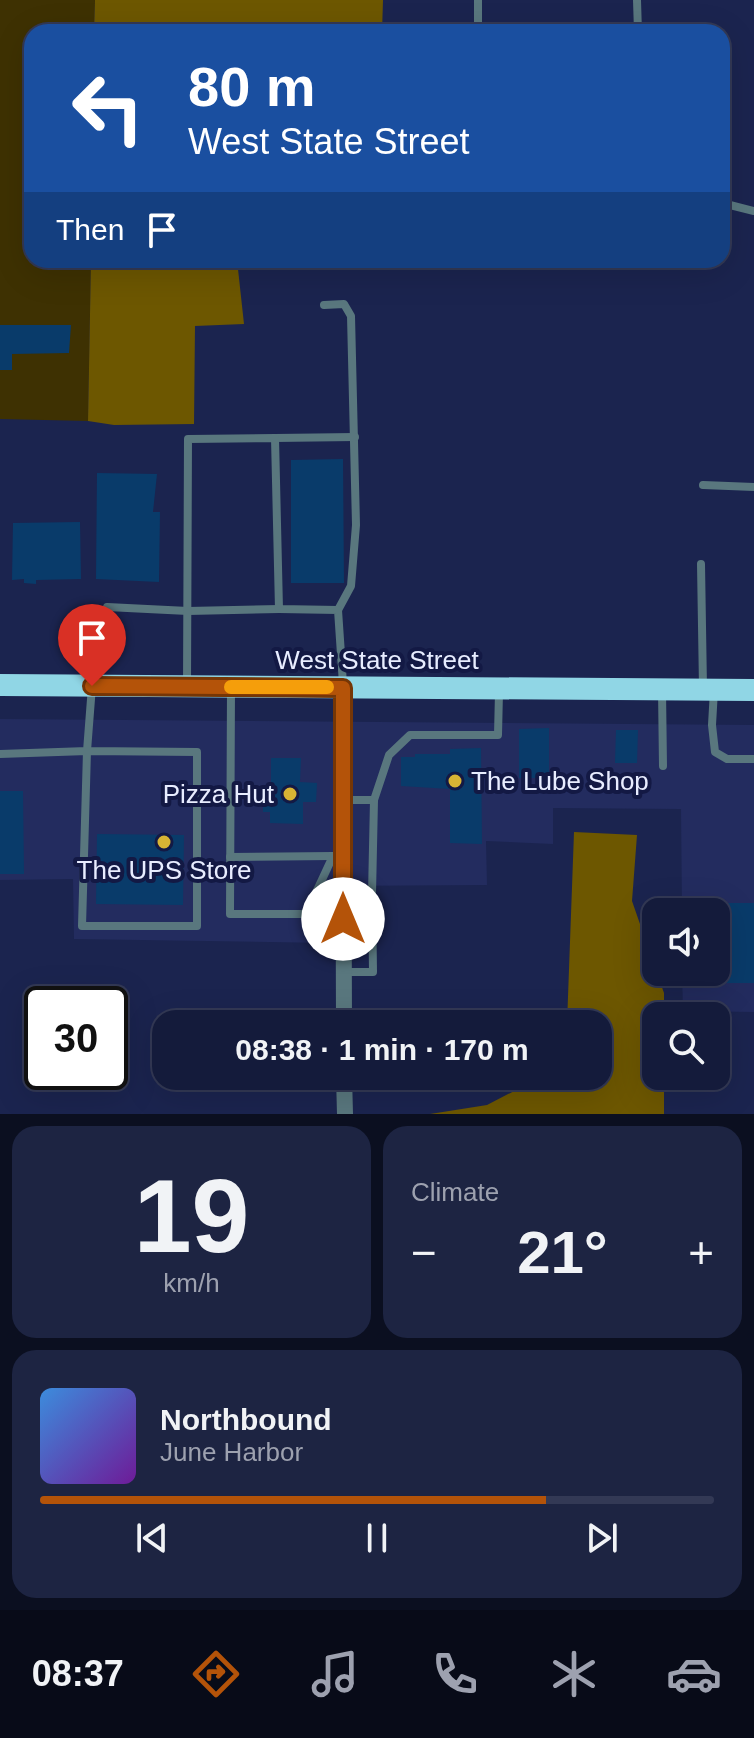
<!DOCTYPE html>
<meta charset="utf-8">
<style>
:root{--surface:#141b3b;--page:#1d2442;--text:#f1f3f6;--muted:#9da1af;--line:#333955;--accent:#b45309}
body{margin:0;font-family:Helvetica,sans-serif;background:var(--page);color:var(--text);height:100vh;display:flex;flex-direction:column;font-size:30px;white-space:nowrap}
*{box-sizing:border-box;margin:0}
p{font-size:26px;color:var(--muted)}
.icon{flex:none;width:44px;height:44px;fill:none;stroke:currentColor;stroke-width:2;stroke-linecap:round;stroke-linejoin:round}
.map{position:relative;height:1114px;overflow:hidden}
.panel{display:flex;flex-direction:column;gap:12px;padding:12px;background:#0b0f20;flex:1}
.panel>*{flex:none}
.hud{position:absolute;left:24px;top:24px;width:706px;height:244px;border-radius:24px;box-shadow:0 8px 32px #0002,0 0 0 2px var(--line);background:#1a4fa0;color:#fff;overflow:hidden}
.fabs{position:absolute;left:642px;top:898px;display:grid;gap:16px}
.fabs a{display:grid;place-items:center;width:88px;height:88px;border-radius:16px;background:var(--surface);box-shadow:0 8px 32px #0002,0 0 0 2px var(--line);font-size:40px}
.speed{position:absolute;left:24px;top:986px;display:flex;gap:16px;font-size:40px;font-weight:700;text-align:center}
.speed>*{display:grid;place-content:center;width:104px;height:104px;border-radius:50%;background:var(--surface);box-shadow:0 8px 32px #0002,0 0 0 2px var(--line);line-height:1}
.speed .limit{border:4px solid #111;border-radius:12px;background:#fff;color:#111}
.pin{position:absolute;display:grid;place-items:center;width:68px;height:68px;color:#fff;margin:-82px -34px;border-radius:50% 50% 50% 0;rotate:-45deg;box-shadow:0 0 8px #0007}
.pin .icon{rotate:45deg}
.me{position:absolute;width:88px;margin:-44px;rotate:0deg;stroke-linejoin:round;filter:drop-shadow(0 0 6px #0008)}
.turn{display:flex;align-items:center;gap:28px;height:168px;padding:0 32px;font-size:36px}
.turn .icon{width:104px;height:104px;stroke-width:2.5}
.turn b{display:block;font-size:56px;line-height:68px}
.then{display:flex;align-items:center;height:76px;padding:0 32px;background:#0003;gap:16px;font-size:30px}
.big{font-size:60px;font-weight:600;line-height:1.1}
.panel .tile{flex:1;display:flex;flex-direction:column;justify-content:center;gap:12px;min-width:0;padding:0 28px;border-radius:24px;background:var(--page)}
.panel .dial{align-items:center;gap:0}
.dial b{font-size:104px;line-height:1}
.song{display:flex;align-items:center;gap:24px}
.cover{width:96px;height:96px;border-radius:12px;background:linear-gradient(135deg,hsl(210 70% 55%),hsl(280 70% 35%))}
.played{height:8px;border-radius:4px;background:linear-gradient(90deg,var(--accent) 75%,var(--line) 75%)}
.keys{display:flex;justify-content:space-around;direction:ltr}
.heat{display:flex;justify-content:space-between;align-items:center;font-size:44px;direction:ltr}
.panel .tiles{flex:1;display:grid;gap:12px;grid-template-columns:1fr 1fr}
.tile:last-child{grid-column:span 2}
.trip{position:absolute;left:152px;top:1010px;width:460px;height:80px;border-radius:24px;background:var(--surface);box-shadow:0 8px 32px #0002,0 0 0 2px var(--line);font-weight:600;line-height:80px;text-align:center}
.tab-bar{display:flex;height:128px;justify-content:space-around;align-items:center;background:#080b18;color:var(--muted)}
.tab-bar .icon{width:56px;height:56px}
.tab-bar .current{color:var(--accent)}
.tab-bar b{font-size:36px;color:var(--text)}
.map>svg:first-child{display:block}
</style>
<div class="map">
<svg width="754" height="1114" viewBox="0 0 754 1114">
<rect width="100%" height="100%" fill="#1b244f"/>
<path fill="#232c5f" d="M0,719L754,725V1012L683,1011L682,972H716V912H682L681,809L553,808V844L486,841L487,885L329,886L328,943L74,939L73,879L0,880Z"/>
<path fill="#3e3102" d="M0,0H95L94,32H32V260H91L88,421L0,419Z"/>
<g fill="#6d5700">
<path d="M95,0H383L382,32H94Z"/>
<path d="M91,260H237L244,324L195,326L194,424L114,425L88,421Z"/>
<path d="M574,832L637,835L632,901L664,993V1016H656V1076H664V1114H430L487,1105L543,1076H598V1024H567Z"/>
</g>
<g fill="#093b6a">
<path d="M0,325H71L69,353L12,354V370H0Z"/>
<path d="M343,459L344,583H291V460Z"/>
<path d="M97,473L157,474L153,512H160L159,582L96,579Z"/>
<path d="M80,522L81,579L36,580V584L24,583V579L12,580L13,523Z"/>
<path d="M549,728V778H519V729Z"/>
<path d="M616,730H638L637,763H615Z"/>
<path d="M481,748L482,844L450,843V789L401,786V757H415V754H450V749Z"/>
<path d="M271,758H301L300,782L317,783L316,802H303V824L270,823V812H263V786H271Z"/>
<path d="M0,791H23L24,874H0Z"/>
<path d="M97,834L184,835L183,905L96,904Z"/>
<path d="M720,903H754V983H708V972H716V955H721Z"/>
</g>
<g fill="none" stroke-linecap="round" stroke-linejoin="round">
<g stroke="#59777e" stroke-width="8">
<path d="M478,0V32"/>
<path d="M637,0L638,32"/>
<path d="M722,203L754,211"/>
<path d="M324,305L344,304L351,316L356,525L351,586L338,610"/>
<path d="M275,438L355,437"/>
<path d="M703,485L754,487"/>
<path d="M701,564L703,688"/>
<path d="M107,607L188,611L279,609"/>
<path d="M187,686L188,439L275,438L279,609L338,610L343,684"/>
<path d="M231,688L230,914H306L333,856H342"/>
<path d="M662,690L663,766"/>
<path d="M714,690L712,725L715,752L727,759H754"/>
<path d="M0,754L87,751L197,752V926H82L87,751L92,686"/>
<path d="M343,800H374"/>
<path d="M230,857L333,856"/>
<path d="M343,893L372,894L374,800L389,755L410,735H498L499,692"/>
<path d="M344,972H373L372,894"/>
</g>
<g stroke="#59777e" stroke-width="16">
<path d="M343,688L344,1024"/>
<path d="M344,1076L345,1114"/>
</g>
<path stroke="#90d6e5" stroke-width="22" d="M0,685L754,690"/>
</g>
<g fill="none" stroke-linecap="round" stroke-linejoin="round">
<defs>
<path id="route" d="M92,686L343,688V919"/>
</defs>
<use href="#route" stroke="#753606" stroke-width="20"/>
<use href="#route" stroke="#b45309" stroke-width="14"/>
<path stroke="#f59e0b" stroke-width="14" d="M231,687H327"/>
</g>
<g fill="#d8b434" stroke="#131944" stroke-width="3">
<circle cx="455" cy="781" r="8"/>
<circle cx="290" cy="794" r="8"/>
<circle cx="164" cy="842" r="8"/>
</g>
<g text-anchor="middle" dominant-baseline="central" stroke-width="8" stroke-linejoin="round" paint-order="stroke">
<g font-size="26" fill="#e8edff" stroke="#131944">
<text x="377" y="660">West State Street</text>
</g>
<g font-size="26" fill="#e8edff" stroke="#131944" text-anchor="start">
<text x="471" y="781">The Lube Shop</text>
<text x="274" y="794" text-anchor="end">Pizza Hut</text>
<text x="164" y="870" text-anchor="middle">The UPS Store</text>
</g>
</g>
</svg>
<div class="fabs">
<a><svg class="icon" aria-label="sound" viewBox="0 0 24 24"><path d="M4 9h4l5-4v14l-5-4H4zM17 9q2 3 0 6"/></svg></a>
<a><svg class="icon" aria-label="search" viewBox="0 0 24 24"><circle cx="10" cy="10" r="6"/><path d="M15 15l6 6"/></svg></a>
</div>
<div class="speed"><div class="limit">30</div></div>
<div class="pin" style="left:92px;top:686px;background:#d93025"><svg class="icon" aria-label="arrive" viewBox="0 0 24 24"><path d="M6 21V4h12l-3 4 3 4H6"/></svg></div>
<svg class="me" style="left:343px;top:919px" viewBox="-20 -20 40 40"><circle r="19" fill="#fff"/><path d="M0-13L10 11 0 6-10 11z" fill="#b45309"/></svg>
<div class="trip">08:38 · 1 min · 170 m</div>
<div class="hud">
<div class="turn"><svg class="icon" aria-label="left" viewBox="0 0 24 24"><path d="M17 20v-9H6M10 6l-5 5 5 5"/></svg><div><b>80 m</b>West State Street</div></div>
<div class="then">Then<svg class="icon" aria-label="arrive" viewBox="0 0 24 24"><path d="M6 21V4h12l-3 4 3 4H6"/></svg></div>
</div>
</div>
<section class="panel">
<div class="tiles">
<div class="tile dial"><b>19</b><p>km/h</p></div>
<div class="tile"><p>Climate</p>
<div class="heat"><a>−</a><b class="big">21°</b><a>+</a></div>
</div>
<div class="tile">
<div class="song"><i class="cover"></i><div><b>Northbound</b><p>June Harbor</p></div></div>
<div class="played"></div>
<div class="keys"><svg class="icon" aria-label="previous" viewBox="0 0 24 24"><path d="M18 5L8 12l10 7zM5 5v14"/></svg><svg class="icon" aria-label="pause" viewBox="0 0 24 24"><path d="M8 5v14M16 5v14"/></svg><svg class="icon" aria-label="next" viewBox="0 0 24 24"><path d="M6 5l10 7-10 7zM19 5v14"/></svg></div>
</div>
</div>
</section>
<nav class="tab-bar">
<b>08:37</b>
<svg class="icon current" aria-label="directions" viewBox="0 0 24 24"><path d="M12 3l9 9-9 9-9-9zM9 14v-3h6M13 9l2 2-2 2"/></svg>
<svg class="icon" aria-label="music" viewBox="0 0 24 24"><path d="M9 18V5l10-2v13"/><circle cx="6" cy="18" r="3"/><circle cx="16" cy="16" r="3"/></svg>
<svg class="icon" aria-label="phone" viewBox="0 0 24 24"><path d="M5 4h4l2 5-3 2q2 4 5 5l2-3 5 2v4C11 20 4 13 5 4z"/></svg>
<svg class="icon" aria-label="climate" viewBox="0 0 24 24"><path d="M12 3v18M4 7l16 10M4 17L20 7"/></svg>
<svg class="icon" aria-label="car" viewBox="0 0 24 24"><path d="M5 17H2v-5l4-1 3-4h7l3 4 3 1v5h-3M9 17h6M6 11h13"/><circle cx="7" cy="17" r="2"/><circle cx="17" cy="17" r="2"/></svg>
</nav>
